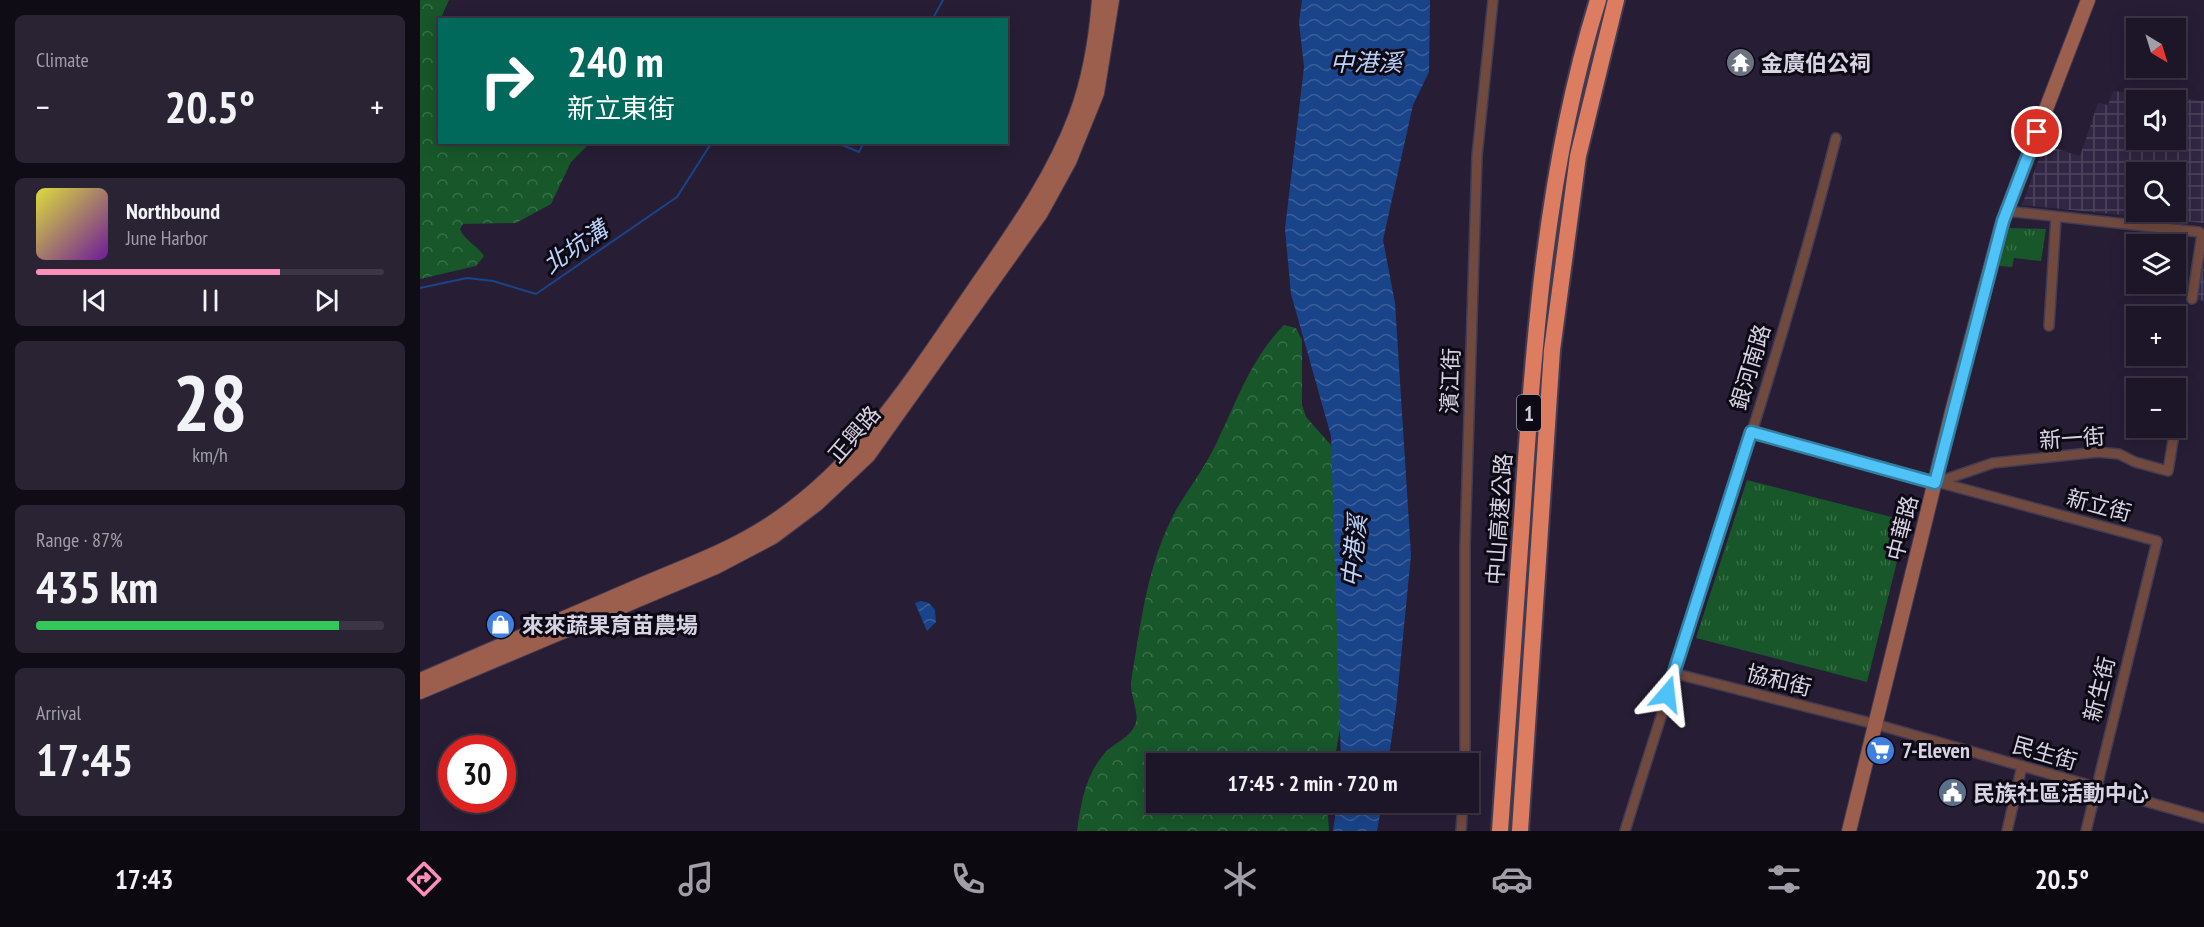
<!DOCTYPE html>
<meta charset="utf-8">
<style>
:root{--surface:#1d1628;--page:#2a2334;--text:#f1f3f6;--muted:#a09fa8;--line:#3b3545;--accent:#ff8eba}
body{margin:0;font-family:"PT Sans Narrow","Noto Sans TC",sans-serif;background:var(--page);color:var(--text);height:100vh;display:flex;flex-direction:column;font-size:22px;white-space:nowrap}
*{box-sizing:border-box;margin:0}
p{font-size:20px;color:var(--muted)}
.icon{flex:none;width:33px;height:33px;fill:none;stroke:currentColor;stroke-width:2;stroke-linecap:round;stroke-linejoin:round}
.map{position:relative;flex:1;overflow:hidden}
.side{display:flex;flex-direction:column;gap:15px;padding:15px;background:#100c16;width:420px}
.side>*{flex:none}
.top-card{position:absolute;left:18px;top:18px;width:570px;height:126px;border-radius:0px;box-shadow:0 3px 15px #0003,0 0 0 2px var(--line);background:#00695c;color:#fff;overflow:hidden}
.needle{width:39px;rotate:142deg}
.tools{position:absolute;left:1706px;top:18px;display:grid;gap:12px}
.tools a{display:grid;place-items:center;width:60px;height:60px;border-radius:0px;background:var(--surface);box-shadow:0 3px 15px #0003,0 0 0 2px var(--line);font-size:30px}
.speed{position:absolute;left:18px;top:735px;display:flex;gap:12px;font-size:30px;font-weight:700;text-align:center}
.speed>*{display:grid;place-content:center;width:78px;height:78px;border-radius:50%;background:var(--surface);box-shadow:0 3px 15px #0003,0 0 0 2px var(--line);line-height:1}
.speed .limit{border:9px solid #d22;background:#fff;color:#111}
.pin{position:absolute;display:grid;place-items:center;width:51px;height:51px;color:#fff;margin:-26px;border:3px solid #fff;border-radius:50%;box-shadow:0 2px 6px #0007}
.me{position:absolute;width:66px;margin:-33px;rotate:17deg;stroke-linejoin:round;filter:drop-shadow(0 0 4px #0008)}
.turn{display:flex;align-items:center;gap:21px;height:126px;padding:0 30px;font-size:27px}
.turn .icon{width:78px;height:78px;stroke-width:2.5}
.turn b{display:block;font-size:42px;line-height:51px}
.big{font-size:45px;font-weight:600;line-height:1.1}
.side .tile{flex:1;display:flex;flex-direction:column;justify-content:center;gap:9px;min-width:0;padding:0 21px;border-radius:9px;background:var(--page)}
.side .dial{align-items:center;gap:0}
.dial b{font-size:78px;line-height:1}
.song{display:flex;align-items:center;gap:18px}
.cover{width:72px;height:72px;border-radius:9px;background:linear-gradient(135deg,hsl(60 70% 55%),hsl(280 70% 35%))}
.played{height:6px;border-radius:3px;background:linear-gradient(90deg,var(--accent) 70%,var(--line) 70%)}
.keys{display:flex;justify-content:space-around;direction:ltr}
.heat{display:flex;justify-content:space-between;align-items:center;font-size:33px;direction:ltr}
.charge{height:9px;border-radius:4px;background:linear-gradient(90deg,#34c759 87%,var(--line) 0)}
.trip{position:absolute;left:726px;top:753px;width:333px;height:60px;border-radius:0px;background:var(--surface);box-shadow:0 3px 15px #0003,0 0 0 2px var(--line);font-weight:600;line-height:60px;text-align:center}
.dock{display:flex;height:96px;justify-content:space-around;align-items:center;background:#0c0910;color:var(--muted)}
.dock .icon{width:42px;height:42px}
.dock .selected{color:var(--accent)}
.dock b{font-size:27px;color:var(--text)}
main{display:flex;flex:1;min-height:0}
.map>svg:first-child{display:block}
</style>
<main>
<section class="side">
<div class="tile"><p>Climate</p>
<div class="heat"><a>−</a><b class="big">20.5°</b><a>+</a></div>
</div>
<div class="tile">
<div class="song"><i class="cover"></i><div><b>Northbound</b><p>June Harbor</p></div></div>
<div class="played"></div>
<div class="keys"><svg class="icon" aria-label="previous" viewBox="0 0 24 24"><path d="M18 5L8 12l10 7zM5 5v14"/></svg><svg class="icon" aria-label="pause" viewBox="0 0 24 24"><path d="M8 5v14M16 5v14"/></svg><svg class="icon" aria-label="next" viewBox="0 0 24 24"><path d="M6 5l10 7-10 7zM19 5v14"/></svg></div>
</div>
<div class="tile dial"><b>28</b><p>km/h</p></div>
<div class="tile"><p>Range · 87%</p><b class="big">435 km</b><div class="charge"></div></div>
<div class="tile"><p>Arrival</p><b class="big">17:45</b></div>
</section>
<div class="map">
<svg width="1784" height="831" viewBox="0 0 1784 831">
<defs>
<pattern id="industrial-grid" width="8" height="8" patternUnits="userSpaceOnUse" patternTransform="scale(1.5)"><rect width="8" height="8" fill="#312643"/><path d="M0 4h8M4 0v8" fill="none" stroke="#4e455e"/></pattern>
<pattern id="grass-tufts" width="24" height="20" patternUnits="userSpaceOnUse" patternTransform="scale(1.5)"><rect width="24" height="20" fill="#17572a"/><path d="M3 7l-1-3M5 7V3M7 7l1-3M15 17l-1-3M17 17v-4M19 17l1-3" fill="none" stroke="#386e49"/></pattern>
<pattern id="forest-crowns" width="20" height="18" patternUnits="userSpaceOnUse" patternTransform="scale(1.5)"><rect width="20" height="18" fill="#17572a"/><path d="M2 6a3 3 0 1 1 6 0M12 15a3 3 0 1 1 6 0" fill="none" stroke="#386e49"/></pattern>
<pattern id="water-waves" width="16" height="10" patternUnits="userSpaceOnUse" patternTransform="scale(1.5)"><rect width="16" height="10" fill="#1a4489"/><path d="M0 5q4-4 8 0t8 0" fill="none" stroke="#3b5e9a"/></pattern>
</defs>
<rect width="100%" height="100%" fill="#271e36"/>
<g fill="url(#industrial-grid)" fill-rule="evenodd">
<path d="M1693,91L1784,101V223L1602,205L1624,145L1660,156L1678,103L1688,105ZM1716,100H1755V140H1716ZM1716,172H1755V212H1716Z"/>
<path d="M1784,243V301L1777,300Z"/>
</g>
<g fill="url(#grass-tufts)">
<path d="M1589,228L1626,229L1621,261L1594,258L1592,267L1579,266Z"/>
<path d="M1327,480L1487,521L1447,682L1276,638Z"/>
</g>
<g fill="url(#forest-crowns)">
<path d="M0,0H29L20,20V142L170,143L151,162L131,204L96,223L43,224L40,229C44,240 58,246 64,256L56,266L0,279Z"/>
<path d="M864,325L876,328L882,340V405L886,417L911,445L920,468V729L914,763L736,764V802L907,803L909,831H657C661,803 665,776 684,754C694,742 712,738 716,722C719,713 710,695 711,682C721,623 727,564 756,510C769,488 785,467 796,444C816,403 831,358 864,325Z"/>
</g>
<g fill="url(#water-waves)">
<path d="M882,0H1010L1009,72L993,105L963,240L975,303L991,555L976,708L968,763H921L911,436L871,294L865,229L884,67L879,22Z"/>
<path d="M501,601L509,603L515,610L516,622L507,631L495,603Z"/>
<path d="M917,803H962L957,831H913Z"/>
</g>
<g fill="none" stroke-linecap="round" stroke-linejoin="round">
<g stroke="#1a4489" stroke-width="2">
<path d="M512,20L523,0"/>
<path d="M415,142L439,152L444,142"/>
<path d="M0,288L47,278L73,281L116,294L257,197L292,142"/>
</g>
<defs>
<g id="street">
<path d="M1586,211L1779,232L1782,234L1772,299"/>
<path d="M1629,326L1636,217"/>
<path d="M1755,425L1761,382"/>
<path d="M1331,432L1737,541L1666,831"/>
<path d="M1515,483L1573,463L1678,452L1699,454L1715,462L1748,471L1755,428"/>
<path d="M1253,673L1455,724L1784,818"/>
<path d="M1045,764V546L1057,156L1073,0"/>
<path d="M1041,831L1043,802"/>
<path d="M1205,831C1276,601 1357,372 1416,138"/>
<path d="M1587,831L1602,766"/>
</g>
<g id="secondary">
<path d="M0,680C72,649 144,618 216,587C262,567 312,550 354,521C439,464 493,378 550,295C589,238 632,180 656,115C670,77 676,40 679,0"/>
<path d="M0,692L296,567L353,537L397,504L448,456L621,213L649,162L677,93L692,0"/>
<path d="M1429,831L1533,408L1583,221L1668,0"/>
</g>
<g id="highway">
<path d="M1080,831C1088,727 1095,623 1102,519C1113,345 1126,167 1178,0"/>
<path d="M1100,831L1132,350L1158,156L1196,0"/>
</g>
</defs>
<use href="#street" stroke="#433b52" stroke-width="12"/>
<use href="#secondary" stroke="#433b52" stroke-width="16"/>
<use href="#highway" stroke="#433b52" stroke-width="20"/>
<use href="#street" stroke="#714a3f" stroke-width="9"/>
<use href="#secondary" stroke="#9c5f4e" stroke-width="14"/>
<use href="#highway" stroke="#dc7d62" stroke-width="16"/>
</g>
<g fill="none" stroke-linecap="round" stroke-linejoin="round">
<defs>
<path id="route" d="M1247,694L1331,432L1515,483L1583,221L1617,132"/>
</defs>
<use href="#route" stroke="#337fa1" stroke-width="15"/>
<use href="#route" stroke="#4fc3f7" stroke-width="10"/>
</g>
<defs>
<symbol id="temple-disc" viewBox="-11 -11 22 22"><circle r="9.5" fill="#6b7280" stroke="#0e0a15"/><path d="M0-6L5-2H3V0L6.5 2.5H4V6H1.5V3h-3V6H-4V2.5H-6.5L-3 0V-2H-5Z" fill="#fff"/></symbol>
<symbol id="shop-disc" viewBox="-11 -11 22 22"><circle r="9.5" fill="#3f7fe0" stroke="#0e0a15"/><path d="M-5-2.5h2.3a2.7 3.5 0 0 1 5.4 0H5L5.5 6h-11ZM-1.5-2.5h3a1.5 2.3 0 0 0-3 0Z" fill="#fff"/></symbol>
<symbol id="supermarket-disc" viewBox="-11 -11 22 22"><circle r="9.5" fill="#3f7fe0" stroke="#0e0a15"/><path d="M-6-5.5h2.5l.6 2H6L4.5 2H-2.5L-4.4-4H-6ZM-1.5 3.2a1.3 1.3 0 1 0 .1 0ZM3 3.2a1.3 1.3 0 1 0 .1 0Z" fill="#fff"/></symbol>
<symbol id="civic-disc" viewBox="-11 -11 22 22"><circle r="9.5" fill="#5c6f8a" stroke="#0e0a15"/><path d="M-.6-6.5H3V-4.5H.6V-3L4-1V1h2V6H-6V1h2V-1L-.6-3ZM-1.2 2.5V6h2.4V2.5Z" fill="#fff"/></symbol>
</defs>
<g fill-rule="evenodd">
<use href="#temple-disc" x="1304" y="46" width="33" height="33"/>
<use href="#shop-disc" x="64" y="608" width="33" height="33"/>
<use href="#supermarket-disc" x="1444" y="734" width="33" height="33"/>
<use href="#civic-disc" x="1516" y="776" width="33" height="33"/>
</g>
<g text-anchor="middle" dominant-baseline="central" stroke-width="6" stroke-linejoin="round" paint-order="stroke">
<rect fill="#0e0a15" stroke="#9b97a5" stroke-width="1.5" x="1097" y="395" width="24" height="36" rx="4.5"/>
<g font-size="21" font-weight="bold" fill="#d8d3e3">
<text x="1109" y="413">1</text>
</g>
<g font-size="22" font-weight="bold" fill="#d8d3e3" stroke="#0e0a15" text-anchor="start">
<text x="1341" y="63">金廣伯公祠</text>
<text x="102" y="625">來來蔬果育苗農場</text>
<text x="1482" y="750">7-Eleven</text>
<text x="1553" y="793">民族社區活動中心</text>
</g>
<g font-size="22" fill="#d8d3e3" stroke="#0e0a15">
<text transform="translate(1330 367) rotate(-73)">銀河南路</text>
<text transform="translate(1030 381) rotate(-88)">濱江街</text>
<text transform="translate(434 434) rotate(-49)">正興路</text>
<text transform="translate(1652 438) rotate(-4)">新一街</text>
<text transform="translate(1679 505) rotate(15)">新立街</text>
<text transform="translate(1079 519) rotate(-86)">中山高速公路</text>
<text transform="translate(1482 528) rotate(-76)">中華路</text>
<text transform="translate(1359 680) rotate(14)">協和街</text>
<text transform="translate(1679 689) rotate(-76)">新生街</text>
<text transform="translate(1625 753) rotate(16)">民生街</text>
</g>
<g font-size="24" font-style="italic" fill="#bad3fb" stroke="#0e0a15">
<text x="946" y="62">中港溪</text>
<text transform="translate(155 247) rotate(-34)">北坑溝</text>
<text transform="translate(934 551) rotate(-84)">中港溪</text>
</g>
</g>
</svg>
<div class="tools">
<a><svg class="needle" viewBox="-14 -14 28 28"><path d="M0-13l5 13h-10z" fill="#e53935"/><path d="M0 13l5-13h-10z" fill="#a09fa8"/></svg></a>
<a><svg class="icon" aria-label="sound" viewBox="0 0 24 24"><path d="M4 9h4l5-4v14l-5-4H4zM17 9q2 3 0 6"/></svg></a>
<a><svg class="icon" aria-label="search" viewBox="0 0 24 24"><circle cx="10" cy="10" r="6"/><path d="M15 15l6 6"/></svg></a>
<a><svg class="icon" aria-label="layers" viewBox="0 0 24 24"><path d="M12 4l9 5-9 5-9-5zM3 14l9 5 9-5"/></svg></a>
<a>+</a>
<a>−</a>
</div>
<div class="speed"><div class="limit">30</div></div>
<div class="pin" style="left:1617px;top:132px;background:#d93025"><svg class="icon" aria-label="arrive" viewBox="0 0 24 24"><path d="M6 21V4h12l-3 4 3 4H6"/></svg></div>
<svg class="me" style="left:1247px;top:694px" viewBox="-20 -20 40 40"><path d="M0-17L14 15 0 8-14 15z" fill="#4fc3f7" stroke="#fff" stroke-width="4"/></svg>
<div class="trip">17:45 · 2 min · 720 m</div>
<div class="top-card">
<div class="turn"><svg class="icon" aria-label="right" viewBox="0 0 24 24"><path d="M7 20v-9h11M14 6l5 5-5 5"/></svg><div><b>240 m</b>新立東街</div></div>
</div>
</div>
</main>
<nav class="dock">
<b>17:43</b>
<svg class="icon selected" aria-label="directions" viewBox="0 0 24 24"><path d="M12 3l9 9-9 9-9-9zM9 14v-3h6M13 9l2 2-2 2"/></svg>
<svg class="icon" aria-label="music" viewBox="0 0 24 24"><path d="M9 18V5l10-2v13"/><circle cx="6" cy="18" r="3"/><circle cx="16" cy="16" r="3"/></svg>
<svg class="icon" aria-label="phone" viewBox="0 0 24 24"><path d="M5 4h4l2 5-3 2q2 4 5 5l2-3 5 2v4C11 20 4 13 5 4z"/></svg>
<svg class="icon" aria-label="climate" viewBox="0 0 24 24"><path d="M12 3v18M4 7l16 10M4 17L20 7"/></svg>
<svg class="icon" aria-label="car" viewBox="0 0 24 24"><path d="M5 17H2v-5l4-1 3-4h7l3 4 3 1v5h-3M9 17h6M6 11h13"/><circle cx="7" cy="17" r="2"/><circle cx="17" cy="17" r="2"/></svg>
<svg class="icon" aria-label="filters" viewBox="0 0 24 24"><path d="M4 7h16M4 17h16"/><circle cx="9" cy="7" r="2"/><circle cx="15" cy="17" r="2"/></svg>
<b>20.5°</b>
</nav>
